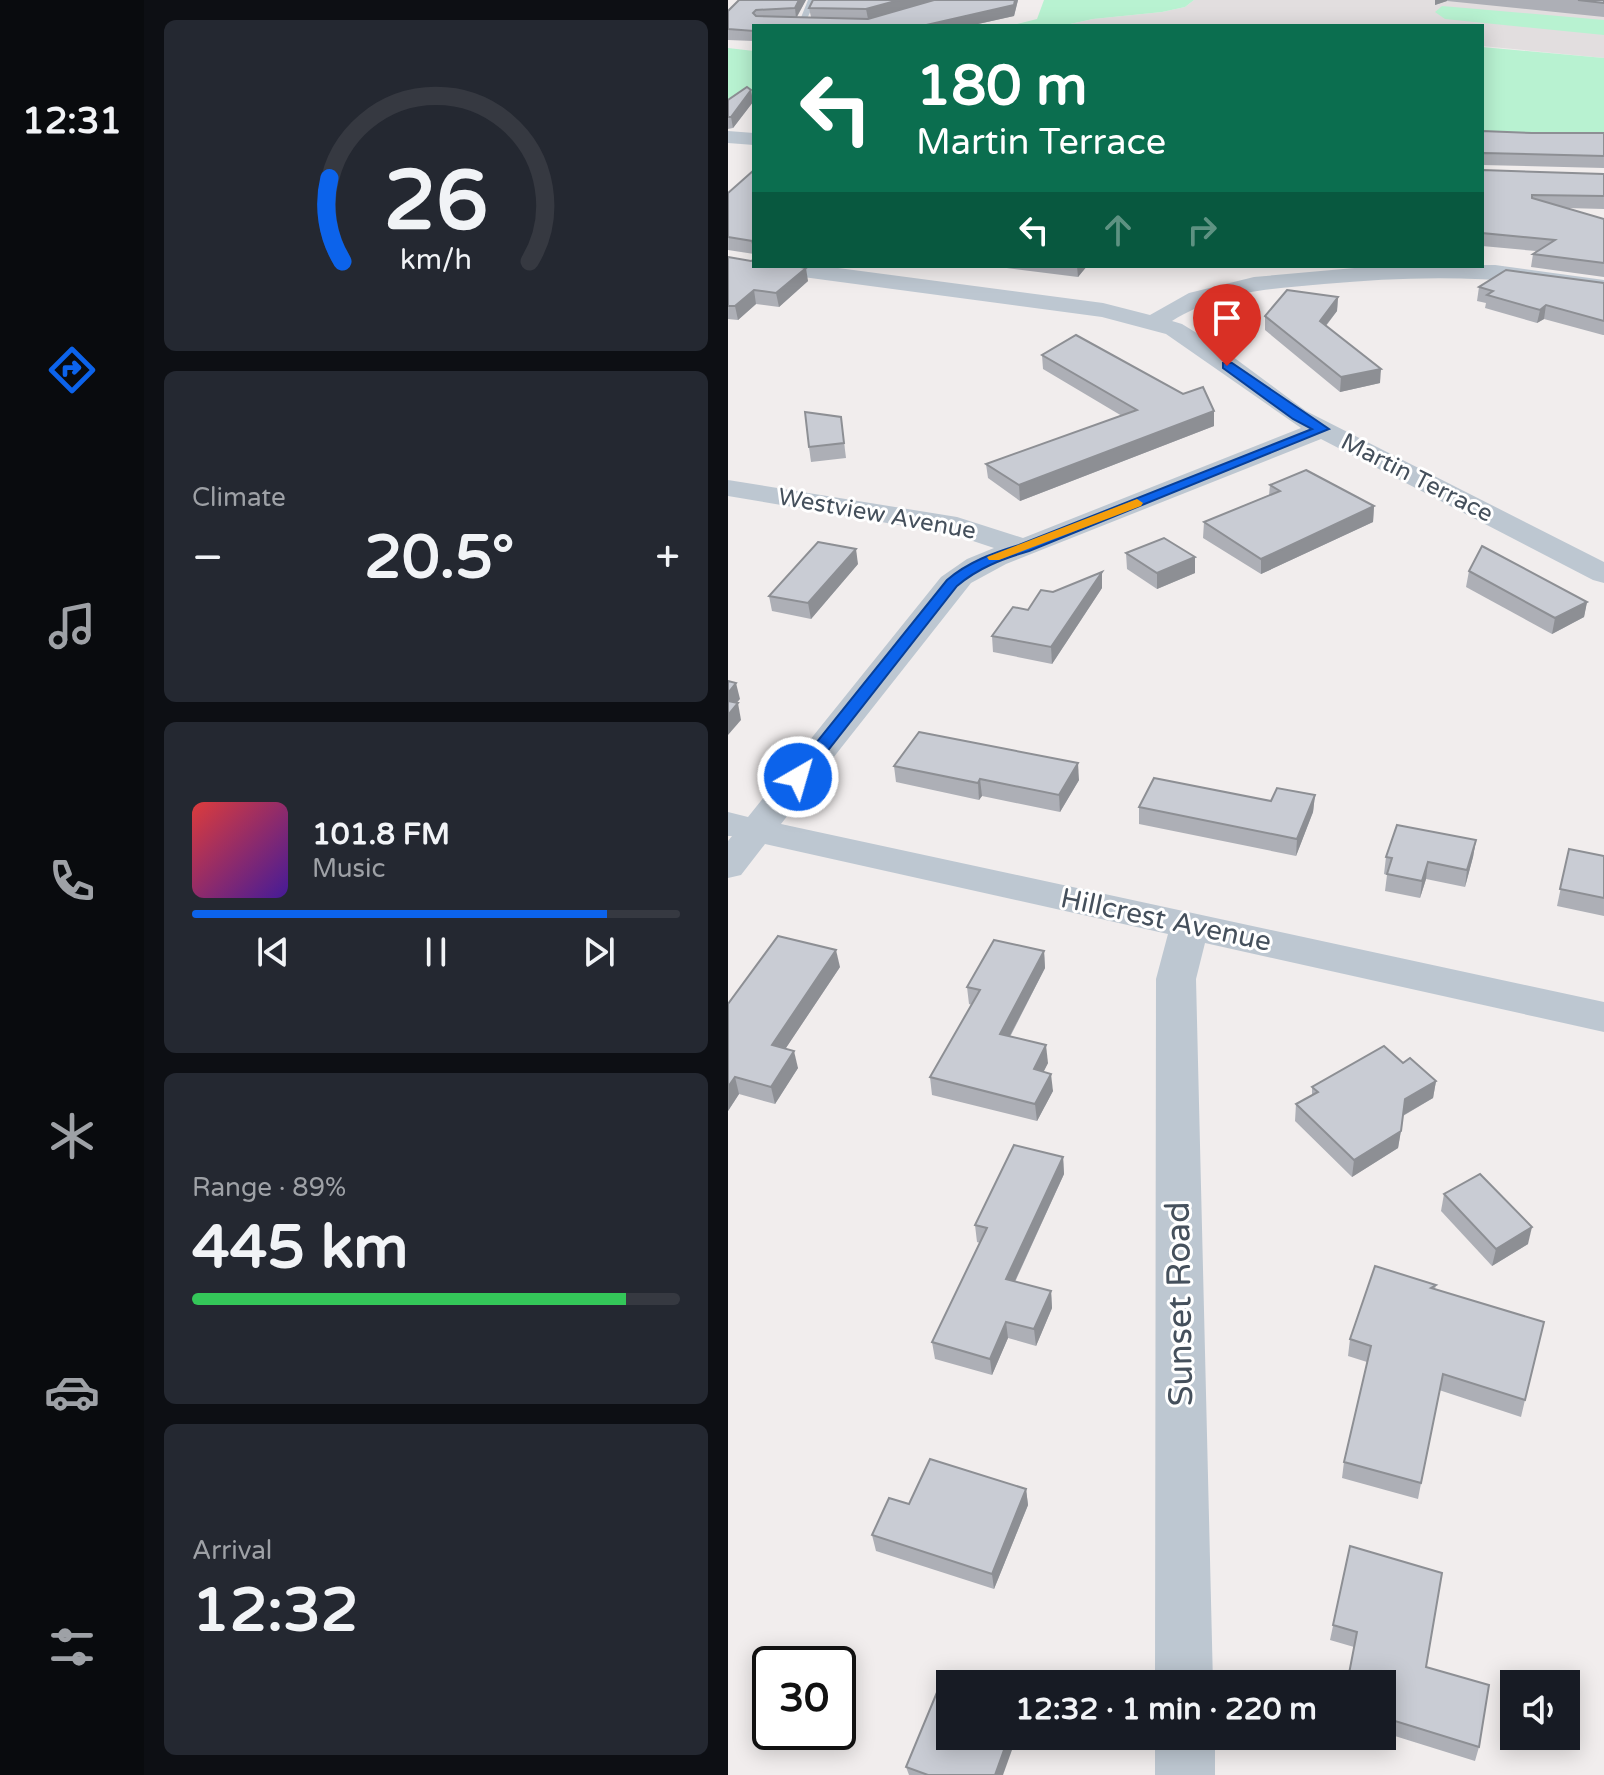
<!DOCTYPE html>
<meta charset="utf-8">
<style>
:root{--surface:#171b24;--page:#242831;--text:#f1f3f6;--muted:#9ea1a6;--line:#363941;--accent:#0c63eb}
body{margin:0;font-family:"Varela Round",sans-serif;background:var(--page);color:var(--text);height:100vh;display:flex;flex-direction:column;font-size:30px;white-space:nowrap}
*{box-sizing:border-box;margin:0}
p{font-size:26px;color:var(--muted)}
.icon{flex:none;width:44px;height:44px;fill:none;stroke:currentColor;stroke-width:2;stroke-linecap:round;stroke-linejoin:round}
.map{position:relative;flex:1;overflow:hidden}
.drawer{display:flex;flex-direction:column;gap:20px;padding:20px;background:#0d0f14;width:584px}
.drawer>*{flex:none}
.hud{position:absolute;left:24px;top:24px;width:732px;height:244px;border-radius:0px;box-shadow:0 4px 20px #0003;background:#0b6e4f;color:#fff;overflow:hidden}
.controls{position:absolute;left:772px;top:1670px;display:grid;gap:16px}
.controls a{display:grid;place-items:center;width:80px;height:80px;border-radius:0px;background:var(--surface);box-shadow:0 4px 20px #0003;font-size:40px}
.speed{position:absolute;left:24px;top:1646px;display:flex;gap:16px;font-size:40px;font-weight:700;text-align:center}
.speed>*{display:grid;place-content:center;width:104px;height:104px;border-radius:50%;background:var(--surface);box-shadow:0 4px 20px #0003;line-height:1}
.speed .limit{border:4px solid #111;border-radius:12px;background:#fff;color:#111}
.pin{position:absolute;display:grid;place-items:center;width:68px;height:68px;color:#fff;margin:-82px -34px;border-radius:50% 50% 50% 0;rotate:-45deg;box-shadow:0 0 8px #0007}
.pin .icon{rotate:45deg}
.me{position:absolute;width:88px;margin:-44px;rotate:38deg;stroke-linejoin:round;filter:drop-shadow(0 0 6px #0008)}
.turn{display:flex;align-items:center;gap:28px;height:168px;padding:0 32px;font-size:36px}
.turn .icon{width:104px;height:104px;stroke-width:2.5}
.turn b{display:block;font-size:56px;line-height:68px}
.lanes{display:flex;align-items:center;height:76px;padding:0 32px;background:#0003;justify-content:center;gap:40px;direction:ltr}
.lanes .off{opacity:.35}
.big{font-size:60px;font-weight:800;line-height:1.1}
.drawer .tile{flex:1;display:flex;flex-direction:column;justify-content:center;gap:12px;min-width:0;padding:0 28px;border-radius:12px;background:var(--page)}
.drawer .dial{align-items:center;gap:0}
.dial svg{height:208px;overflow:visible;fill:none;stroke:var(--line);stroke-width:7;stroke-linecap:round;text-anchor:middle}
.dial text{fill:var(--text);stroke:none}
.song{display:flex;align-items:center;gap:24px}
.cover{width:96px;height:96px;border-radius:12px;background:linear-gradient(135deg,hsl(0 70% 55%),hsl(260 70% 35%))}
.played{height:8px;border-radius:4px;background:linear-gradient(90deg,var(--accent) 85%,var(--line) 85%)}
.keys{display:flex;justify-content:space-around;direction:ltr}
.heat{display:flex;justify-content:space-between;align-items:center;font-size:44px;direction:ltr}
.charge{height:12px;border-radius:6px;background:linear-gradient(90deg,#34c759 89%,var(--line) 0)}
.trip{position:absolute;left:208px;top:1670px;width:460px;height:80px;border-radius:0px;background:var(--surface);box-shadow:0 4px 20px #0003;font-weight:800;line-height:80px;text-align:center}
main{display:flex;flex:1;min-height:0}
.menu{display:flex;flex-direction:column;width:144px;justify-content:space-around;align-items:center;background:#090b0e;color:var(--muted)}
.menu .icon{width:56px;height:56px}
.menu .on{color:var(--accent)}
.menu b{font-size:36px;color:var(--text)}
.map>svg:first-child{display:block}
</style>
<main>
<nav class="menu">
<b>12:31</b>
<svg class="icon on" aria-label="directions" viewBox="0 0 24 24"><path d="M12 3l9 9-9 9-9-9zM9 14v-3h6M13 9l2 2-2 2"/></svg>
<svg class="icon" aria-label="music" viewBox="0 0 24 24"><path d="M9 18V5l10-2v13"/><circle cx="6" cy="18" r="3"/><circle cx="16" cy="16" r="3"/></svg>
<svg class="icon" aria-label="phone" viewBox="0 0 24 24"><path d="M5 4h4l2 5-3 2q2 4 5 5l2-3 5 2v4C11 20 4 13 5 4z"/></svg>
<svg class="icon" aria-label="climate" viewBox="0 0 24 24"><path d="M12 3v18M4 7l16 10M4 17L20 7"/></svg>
<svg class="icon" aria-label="car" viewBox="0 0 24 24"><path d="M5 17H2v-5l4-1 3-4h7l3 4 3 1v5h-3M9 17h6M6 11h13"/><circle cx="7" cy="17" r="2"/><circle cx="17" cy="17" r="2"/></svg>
<svg class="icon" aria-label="filters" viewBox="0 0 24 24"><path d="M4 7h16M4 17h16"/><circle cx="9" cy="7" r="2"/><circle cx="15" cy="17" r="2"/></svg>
</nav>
<section class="drawer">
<div class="tile dial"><svg viewBox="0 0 100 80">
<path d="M14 69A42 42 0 1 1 86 69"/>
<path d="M14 69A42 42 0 0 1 9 37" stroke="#0c63eb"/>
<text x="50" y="56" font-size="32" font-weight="700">26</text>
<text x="50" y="72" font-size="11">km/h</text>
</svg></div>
<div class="tile"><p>Climate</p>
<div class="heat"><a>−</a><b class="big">20.5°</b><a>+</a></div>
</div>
<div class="tile">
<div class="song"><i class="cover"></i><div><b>101.8 FM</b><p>Music</p></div></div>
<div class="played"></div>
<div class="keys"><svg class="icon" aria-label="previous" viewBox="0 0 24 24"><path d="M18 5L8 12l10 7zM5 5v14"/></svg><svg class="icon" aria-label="pause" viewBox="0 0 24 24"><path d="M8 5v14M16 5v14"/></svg><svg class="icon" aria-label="next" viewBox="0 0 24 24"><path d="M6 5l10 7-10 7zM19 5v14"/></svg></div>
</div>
<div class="tile"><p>Range · 89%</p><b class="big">445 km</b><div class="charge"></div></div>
<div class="tile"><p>Arrival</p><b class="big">12:32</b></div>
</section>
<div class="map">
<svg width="876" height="1775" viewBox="0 0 876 1775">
<rect width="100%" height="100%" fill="#f1eded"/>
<path fill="#e2dedf" d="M466,0H876V58L754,46V26H333L365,19L434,12L457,7Z"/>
<g fill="#b8f2d1">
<path d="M316,0H466L457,7L434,12L365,19L333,26H281L309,19Z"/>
<path d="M714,6L876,20V35L717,19L707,12Z"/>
<path d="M754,47L876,58V135L754,131Z"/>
<path d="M0,48L26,51V102L0,101Z"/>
</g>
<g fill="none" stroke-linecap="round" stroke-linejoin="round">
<path fill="#bdc7d1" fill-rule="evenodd" d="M80,0H88L76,25H70Z"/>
<g fill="#bdc7d1" fill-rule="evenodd">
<path d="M0,131L26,133V145L0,143Z"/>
<path d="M767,265L876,280V294C783,275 691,275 596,284C541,289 492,291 444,321L454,324L493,348L578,411L876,562V583L865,580L593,439L278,564L243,583L53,824L876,1002V1032L477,943L468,979L485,1684H427L428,979L440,934L37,844L13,875L0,878V841L4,836H0V812L20,817L213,577L239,559L266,548L224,534L0,496V480L229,517L295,538L573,428L438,334L374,317L45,273L34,266H95L375,303L422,315L461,293L526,277L649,266Z"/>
<rect x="427" y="1736" width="60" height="39"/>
</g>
</g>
<g fill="#adafb6">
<path d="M78,0L69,17H83L81,8L85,0H290L286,16L241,26H26V41L0,40V11Z"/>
<path d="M707,0H876V17L719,1L707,5Z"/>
<path d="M23,90L25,102L5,128L0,129V100Z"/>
<path d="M754,131L804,133H876V168L754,165Z"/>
<path d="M26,170V254L0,250V193Z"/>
<path d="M754,170L876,174V209L838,208L876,219V277L803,267L805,254L808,251L754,246Z"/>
<path d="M0,257L80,281L51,307L28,304L10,320L0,319Z"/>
<path d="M271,266H359L350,277L271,267Z"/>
<path d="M876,283V335H875L816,319L809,323L757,308L758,303L749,301L751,287Z"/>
<path d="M610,297L609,311L598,326L652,383L612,392L537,330V316Z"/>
<path d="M314,355L486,426L292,501L260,478L258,464L394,416L315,369Z"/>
<path d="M113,417L118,458L83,462L81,447Z"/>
<path d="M542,485L646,506L645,522L533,574L475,538L476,522L541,495Z"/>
<path d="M398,553L467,573L429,589L399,569Z"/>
<path d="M130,564L83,619L44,611L41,596Z"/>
<path d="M741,571L859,602L856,617L824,634L738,587Z"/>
<path d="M374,572V588L324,664L265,652L264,636L300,610Z"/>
<path d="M166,766L351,780L332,812L254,796L251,800L168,782Z"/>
<path d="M587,795L585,812L568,856L411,824V807L543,801Z"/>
<path d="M748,840L745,857L737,887L698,879L692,898L657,891L659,875L656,874L658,857Z"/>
<path d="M841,849L876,856V916L829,906Z"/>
<path d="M316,951L317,968L282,1037L320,1063L315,1072L325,1091L309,1121L204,1095L202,1077L244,1005L241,1004L239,987Z"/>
<path d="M112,967L57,1049L70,1068L47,1104L11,1094L0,1111V1004Z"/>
<path d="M675,1063L708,1081L705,1098L675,1116L670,1148L624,1177L567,1121L568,1104L584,1095V1087Z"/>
<path d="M335,1157L336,1174L287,1282L323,1291L324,1308L308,1346L280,1338L264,1375L207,1359L204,1342L252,1243L249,1242L247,1225Z"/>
<path d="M716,1194L800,1244L764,1266L713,1211Z"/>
<path d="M708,1285L707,1289L797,1400L793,1417L711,1390L690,1499L614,1478L616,1462L639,1362L620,1356L622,1339Z"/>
<path d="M298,1489L300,1505L266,1589L148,1551L144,1535L181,1504Z"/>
<path d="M622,1546L698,1667L751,1747L747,1761L654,1732V1684L626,1647L602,1640Z"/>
<path d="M178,1767L275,1775H181Z"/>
</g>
<g fill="#8d8f94">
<path d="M71,0H78L68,18L67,8Z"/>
<path d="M171,0H208L140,19L138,9Z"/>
<path d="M287,0H290L286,16L241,26H194Z"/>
<path d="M707,0H719V1L707,5Z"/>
<path d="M23,90L25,102L5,128L3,117Z"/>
<path d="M349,266H359L350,277Z"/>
<path d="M78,268L80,281L51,307L48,293Z"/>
<path d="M26,290L28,304L10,320L7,306Z"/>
<path d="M610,297L609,311L591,334L592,321Z"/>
<path d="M818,305L816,319L809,323L812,310Z"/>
<path d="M653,369L652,383L612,392L613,377Z"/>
<path d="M486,411V426L292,501L291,485Z"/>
<path d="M646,506L645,522L533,574V559Z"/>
<path d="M128,549L130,564L83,619L80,603Z"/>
<path d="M467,557V573L429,589V573Z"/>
<path d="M374,572V588L324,664L323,647Z"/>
<path d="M859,602L856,617L824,634L827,618Z"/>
<path d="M8,683L12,699L0,713V693Z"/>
<path d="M10,703L13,720L0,735V715Z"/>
<path d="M350,763L351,780L332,812L331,795Z"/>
<path d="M252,779L254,796L251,800L250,783Z"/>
<path d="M587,795L585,812L568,856L569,839Z"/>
<path d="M748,840L745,857L737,887L739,870Z"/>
<path d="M700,862L698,879L692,898L694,881Z"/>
<path d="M108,950L112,967L48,1063L44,1045Z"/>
<path d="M316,951L317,968L274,1051L272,1034Z"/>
<path d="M318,1045L320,1063L308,1087L306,1069Z"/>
<path d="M66,1051L70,1068L47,1104L43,1087Z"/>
<path d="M323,1074L325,1091L309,1121L307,1104Z"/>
<path d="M7,1077L11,1094L0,1111V1087Z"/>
<path d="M708,1081L705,1098L674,1116L677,1099Z"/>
<path d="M673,1131L670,1148L624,1177L626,1160Z"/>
<path d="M335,1157L336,1174L280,1296L278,1279Z"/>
<path d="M804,1227L800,1244L764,1266L768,1249Z"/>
<path d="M323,1291L324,1308L308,1346L306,1329Z"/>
<path d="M278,1322L280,1338L264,1375L262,1359Z"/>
<path d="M298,1489L300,1505L266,1589L264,1574Z"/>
<path d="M281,1736H289L275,1775H267Z"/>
</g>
<g fill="#c9ccd4" stroke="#8d8f94" stroke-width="2">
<path d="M11,0H71L67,8L28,10L25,13L28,16L140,19L206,0H287L286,5L194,26H26V31L0,29V11Z"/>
<path d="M85,0H171L138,9L81,8Z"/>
<path d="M850,0H876V3Z"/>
<path d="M19,87L23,90L3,117H0V100Z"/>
<path d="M754,131L804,133H876V156L756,153L754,154Z"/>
<path d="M26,170V247L24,241L0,237V193Z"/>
<path d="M754,170L876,174V196L804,195V198L876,219V263L805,254L827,240L754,233Z"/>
<path d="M0,257L23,261L26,260V266H67L78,268L48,293L26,290L7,306H0Z"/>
<path d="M778,270L876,283V321L818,305L812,310L759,295L765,291L751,287Z"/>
<path d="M559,290L610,297L592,321L653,369L613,377L537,316Z"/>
<path d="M348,335L455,394L475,387L486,411L291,485L258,464L409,410L314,355Z"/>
<path d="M77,412L113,417L116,443L81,447Z"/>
<path d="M578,470L646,506L533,559L476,522L552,491L542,485Z"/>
<path d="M436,538L467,557L429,573L398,553Z"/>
<path d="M90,542L128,549L80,603L41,596Z"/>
<path d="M754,546L859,602L827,618L741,571Z"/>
<path d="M374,572L323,647L264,636L285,607L300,610L313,590L325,592Z"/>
<path d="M0,681L8,683L0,693Z"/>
<path d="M0,701L10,703L0,715Z"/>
<path d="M191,732L350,763L331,795L252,779L250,783L166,766Z"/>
<path d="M426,778L543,801L549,788L587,795L569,839L411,807Z"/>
<path d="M669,825L748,840L739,870L700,862L694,881L659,874L664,858L658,857Z"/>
<path d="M841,849L876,856V898L832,889Z"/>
<path d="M50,936L108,950L44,1045L66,1051L43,1087L7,1077L0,1087V1004Z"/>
<path d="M266,940L316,951L272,1034L318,1045L306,1069L323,1074L307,1104L202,1077L252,990L239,987Z"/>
<path d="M656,1046L675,1063L682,1058L708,1081L677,1099L673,1131L626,1160L568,1104L590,1092L584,1087Z"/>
<path d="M286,1145L335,1157L278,1279L323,1291L306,1329L278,1322L262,1359L204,1342L259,1228L247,1225Z"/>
<path d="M752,1174L804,1227L768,1249L716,1194Z"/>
<path d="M647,1266L708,1285L703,1288L816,1322L797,1400L715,1374L693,1483L616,1462L643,1346L622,1339Z"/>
<path d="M202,1459L298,1489L264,1574L144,1535L161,1498L181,1504Z"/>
<path d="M622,1546L714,1573L698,1667L761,1685L751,1747L654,1717V1684H619L629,1632L605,1625Z"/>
<path d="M212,1685L222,1689V1736H281L267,1775H200L178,1767Z"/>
</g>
<path fill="#0c63eb" stroke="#084099" stroke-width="2" d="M495,363H504L601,429L301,551C274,559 250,568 229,586L76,781H64L62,777L64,773L219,580C240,562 265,553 291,545L584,429L565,419L495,368Z"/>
<path fill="#f59e0b" d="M409,499L415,503L413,506L271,560H261L259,557Z"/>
<g text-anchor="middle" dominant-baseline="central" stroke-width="6" stroke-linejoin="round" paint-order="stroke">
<g font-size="24" fill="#45505c" stroke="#fff">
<text transform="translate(689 478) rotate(27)">Martin Terrace</text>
<text transform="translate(149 514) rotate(10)">Westview Avenue</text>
</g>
<g font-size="28" fill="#45505c" stroke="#fff">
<text transform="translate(438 920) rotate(12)">Hillcrest Avenue</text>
</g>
<g font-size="34" fill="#45505c" stroke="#fff">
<text transform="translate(452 1304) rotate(-91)">Sunset Road</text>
</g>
</g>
</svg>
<div class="controls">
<a><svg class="icon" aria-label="sound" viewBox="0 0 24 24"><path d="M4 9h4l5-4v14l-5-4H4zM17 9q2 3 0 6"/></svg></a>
</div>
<div class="speed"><div class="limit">30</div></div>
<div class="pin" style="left:499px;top:366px;background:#d93025"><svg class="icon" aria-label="arrive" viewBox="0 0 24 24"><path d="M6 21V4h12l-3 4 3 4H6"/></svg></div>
<svg class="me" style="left:70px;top:777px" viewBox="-20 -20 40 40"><circle r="17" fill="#0c63eb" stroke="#fff" stroke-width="3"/><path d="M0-11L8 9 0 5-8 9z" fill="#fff"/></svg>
<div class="trip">12:32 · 1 min · 220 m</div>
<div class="hud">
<div class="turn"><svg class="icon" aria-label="left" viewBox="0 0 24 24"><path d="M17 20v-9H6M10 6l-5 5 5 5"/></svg><div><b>180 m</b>Martin Terrace</div></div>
<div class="lanes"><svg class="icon" aria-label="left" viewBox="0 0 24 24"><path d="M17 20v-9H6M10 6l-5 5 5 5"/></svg><svg class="icon off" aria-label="ahead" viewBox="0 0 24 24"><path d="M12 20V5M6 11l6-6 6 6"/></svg><svg class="icon off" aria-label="right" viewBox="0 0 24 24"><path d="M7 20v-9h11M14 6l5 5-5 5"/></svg></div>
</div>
</div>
</main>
